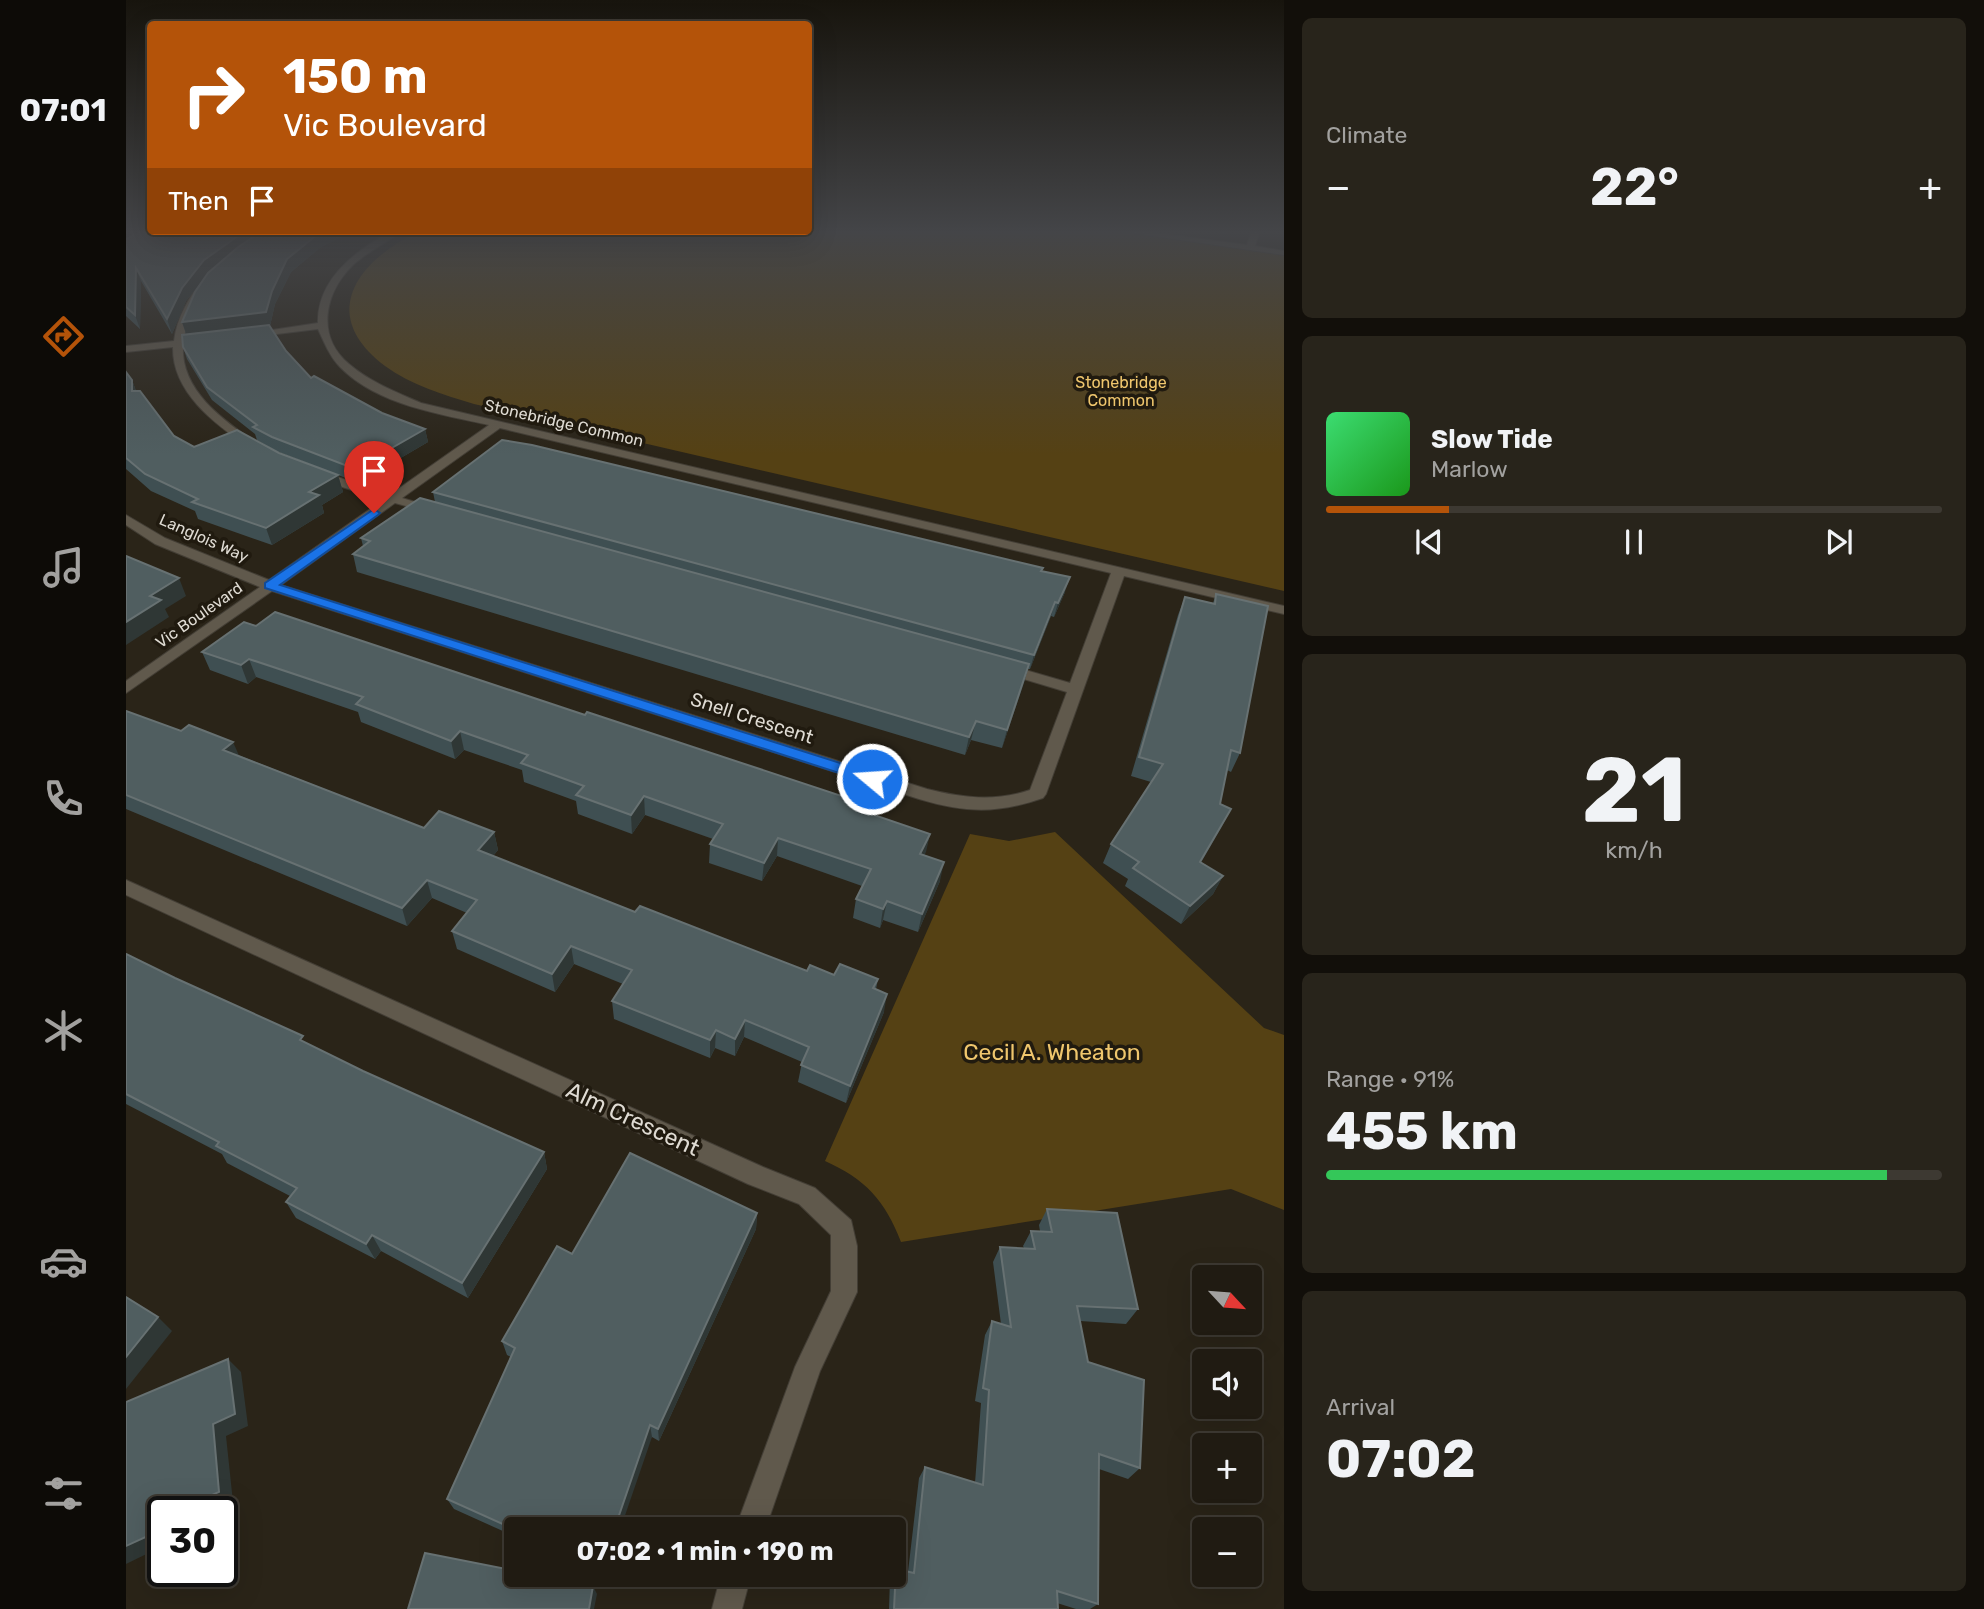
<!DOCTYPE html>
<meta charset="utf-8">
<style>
:root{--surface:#201b12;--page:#28241b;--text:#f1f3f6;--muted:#a2a19f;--line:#3d3932;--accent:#b45309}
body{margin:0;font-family:Rubik,sans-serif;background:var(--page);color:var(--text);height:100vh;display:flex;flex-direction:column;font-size:26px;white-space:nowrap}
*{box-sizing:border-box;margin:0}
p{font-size:23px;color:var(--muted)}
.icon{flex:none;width:38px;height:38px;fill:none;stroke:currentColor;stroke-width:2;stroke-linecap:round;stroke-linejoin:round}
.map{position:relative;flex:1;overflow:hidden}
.drawer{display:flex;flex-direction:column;gap:18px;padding:18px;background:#120f0a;width:700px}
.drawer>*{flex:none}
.guide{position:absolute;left:21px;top:21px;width:665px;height:214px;border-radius:7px;box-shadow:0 7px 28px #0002,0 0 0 2px var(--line);background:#b45309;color:#fff;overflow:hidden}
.needle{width:46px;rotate:116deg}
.fabs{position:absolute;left:1066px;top:1265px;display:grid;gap:14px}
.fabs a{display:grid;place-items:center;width:70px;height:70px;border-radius:7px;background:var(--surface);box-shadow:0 7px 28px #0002,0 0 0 2px var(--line);font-size:35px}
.speed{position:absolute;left:21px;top:1496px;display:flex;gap:14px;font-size:35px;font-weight:700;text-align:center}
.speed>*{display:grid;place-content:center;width:91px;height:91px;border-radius:50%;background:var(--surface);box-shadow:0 7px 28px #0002,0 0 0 2px var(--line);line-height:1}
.speed .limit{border:4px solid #111;border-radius:10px;background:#fff;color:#111}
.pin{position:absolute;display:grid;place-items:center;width:60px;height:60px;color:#fff;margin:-72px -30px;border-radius:50% 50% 50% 0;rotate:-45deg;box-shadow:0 0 7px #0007}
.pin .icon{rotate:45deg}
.me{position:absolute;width:77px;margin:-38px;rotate:288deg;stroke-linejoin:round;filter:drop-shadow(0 0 5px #0008)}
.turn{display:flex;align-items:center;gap:24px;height:147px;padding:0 21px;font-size:32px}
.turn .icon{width:91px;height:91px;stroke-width:2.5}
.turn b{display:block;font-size:49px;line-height:60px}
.then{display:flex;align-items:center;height:66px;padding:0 21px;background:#0003;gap:14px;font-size:26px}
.big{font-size:52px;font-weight:700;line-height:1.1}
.drawer .card{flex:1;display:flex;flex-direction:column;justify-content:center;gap:10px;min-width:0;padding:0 24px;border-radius:10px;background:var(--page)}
.drawer .dial{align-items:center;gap:0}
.dial b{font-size:91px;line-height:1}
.song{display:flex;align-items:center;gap:21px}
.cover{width:84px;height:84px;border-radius:10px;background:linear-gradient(135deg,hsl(140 70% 55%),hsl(120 70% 35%))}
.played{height:7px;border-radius:4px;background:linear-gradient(90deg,var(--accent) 20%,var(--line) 20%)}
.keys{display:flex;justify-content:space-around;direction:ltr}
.heat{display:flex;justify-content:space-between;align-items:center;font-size:38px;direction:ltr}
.charge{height:10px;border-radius:5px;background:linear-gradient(90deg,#34c759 91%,var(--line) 0)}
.trip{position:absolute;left:378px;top:1517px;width:402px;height:70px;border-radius:7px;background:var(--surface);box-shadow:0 7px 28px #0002,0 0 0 2px var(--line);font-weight:700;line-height:70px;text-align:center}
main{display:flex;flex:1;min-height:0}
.dock{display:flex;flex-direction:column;width:126px;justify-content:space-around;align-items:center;background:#0d0b07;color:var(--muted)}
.dock .icon{width:49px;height:49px}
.dock .active{color:var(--accent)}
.dock b{font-size:32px;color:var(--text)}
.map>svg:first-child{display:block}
</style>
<main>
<nav class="dock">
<b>07:01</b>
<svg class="icon active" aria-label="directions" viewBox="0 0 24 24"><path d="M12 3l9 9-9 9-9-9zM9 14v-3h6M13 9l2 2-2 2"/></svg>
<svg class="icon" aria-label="music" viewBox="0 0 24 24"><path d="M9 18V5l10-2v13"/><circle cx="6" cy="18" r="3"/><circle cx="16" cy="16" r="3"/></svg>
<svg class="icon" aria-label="phone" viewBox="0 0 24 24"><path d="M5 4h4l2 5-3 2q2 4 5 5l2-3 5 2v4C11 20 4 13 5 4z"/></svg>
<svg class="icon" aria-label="climate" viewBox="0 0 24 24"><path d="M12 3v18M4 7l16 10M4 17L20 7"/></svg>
<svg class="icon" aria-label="car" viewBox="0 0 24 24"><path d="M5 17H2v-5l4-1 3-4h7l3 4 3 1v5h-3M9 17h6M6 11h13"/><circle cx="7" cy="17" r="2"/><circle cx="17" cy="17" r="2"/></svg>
<svg class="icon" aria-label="filters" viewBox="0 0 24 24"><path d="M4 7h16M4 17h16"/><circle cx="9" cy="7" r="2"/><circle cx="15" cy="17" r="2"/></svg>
</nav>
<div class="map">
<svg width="1158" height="1609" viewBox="0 0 1158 1609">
<rect width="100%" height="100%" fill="#2a2418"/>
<g fill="#554114">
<path d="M978,230L1158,255V591L348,404C318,395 285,385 259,366C190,314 232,260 294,231Z"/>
<path d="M929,832L1138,1028L1158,1035V1210L1105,1189L775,1242C759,1200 739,1179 699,1161L844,834L883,841Z"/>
</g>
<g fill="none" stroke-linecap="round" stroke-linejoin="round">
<defs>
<g id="minor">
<path d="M987,230H1009L1121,245L1126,230H1134L1129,246L1158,251V255Z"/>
<path d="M266,231H276C261,243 242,251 227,265C199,292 189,336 223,364C244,382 270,392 295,403L1158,606V614L998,576L920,794L917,798C871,814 840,813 793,799L146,591L0,693V681L134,587L29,544L0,525V515L39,538L143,580L257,500L191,479V473H199L265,494L363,425C314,414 251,405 214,367C204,357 198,342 192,329L125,337L120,334L192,323C191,279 230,250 266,231ZM374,428L985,573L944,683L879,664L871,669L874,672L941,692L904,790C868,802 837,798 801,789L155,585L269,503L309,514V508L276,498Z"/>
<path d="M78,277L85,279C73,298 60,316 58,340L67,342L57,345C54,390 97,420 129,442V446H121C88,423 46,392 47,347L0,352V346L48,341C51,316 64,297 78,277Z"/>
<path d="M0,880L637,1167L689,1188L725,1220L731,1246V1292L694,1371L639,1530H609L669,1367L705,1291V1235L673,1204L622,1184L0,895Z"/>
<path d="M595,1575H625L616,1609H586Z"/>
</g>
</defs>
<use href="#minor" stroke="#433e35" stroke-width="2"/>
<use href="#minor" fill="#60594c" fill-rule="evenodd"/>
</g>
<g fill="#3f4f52">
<path d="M0,230L227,231L195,247L165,272L149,304L144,326L160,351L185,378L256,413L299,429L302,442L232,483L212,475L217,492L196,505L198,513L146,545L72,519L69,511L25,491L0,469V372L6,380L10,391L48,436L68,447L153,453L207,473L150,451L131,440L129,434L86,400L61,359L57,347L60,334L56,322L80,276L60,301L46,334L15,281L14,329L0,316Z"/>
<path d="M1072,230H1103L1101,234Z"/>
<path d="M307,492L916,571L939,592L928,617L925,616L904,669H902L876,748L845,740L839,755L231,572L227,554L237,546L235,538L309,502Z"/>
<path d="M1090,594L1114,753L1105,772L1101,770L1094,804L1105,809L1075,862L1097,876L1087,894L1055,924L999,886L1002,879L977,863L985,844L1025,782L1005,776L1052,615L1059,597L1087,603Z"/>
<path d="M118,622L459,715L752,808L751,816L804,834L798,856L814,881L792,932L757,920L754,928L727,918L730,899L736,886L651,856L636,881L583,863L584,844L587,839L519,815L506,834L452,814L450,801L398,782L396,770L338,750L329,759L235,722L232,712L130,677L122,684L84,670L76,652Z"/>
<path d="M0,711L298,828L368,832L372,850L367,856L509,912L681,971L752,979L750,989L758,1012L720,1103L672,1082L676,1062L618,1037L609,1056L589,1048L584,1058L488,1019L486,1001L497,984L448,964L429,992L331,949L326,931L341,913L306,898L281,926L0,809Z"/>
<path d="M0,954L237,1071L418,1152L421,1169L342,1298L255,1251L249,1259L170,1218L160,1202L164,1196L101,1163L96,1154L0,1104Z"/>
<path d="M921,1209L1012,1309L1000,1324L954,1321L962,1362L1014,1468L1002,1479L973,1469L972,1604L964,1609H950L931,1603L932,1609H763L764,1578L766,1575H768L770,1569L782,1572L793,1478L799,1467L849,1483L855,1403L849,1401L859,1335L866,1321L875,1324L867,1262L874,1247L898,1248L897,1246L905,1231H914L913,1225Z"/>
<path d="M631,1213L630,1229L533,1441L526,1437L390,1530V1537L328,1509L321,1499L385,1357L381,1355L376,1341L446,1254Z"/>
</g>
<g fill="#2f3735">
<path d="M1,230H24L0,246V231Z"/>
<path d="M119,231H141L82,273L60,301L46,334L41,319L56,288L78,260Z"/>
<path d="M198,231H227L195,247L165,272L149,304L144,326L61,336L56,322L146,291L161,259L192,234Z"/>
<path d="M10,268L15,281L14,329L9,315Z"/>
<path d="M6,380L12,396L6,391Z"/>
<path d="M299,429L302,442L232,483L229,469Z"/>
<path d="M212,475L217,492L196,505L198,513L146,545L140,528L183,492Z"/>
<path d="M944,577L939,592L928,617L932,603Z"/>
<path d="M53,578L60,596L39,609L43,617L0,645V622L24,596Z"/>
<path d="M929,602L925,616L904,669L908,655Z"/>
<path d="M123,659L130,677L122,684L115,665Z"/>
<path d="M903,664L898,683L876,748L881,730Z"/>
<path d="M850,721L845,740L839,755L843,737Z"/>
<path d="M334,731L338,750L329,759L325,741Z"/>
<path d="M107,742L115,760L97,750Z"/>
<path d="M518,796L519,815L506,834L505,815Z"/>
<path d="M1105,809L1095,828L1065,880L1074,862Z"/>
<path d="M368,832L372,850L356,869L352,850Z"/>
<path d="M804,834L800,852L790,873L794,854Z"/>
<path d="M652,838L651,856L636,881L638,863Z"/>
<path d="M818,862L814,881L792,932L796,914Z"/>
<path d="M1097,876L1087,894L1055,924L1064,906Z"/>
<path d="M301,880L306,898L281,926L276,908Z"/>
<path d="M761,901L757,920L754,928L757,909Z"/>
<path d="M445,946L448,964L429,992L426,974Z"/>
<path d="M761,994L758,1012L720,1103L724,1086Z"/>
<path d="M619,1020L618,1037L609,1056V1039Z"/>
<path d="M590,1030L589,1048L584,1058V1040Z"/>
<path d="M418,1152L421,1169L342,1298L336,1283Z"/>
<path d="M631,1213L630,1229L533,1441L532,1429Z"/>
<path d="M246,1235L255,1251L249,1259L240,1244Z"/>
<path d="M32,1317L46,1331L0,1389V1357Z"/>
<path d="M102,1359L115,1372L122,1426L100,1436L107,1502L86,1512H48L87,1424Z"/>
<path d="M524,1425L526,1437L494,1530H488Z"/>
<path d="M37,1529V1546L0,1564V1546Z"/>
<path d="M467,1586L471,1594L468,1609H463Z"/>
</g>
<g fill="#505e60" stroke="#677172" stroke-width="2">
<path d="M19,230H24V231H119L78,260L56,288L41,319L10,268L9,315L0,307V239Z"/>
<path d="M136,231H198L192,234L161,259L146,291L140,312L56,322L69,292L82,273L111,248Z"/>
<path d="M143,325L160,351L185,378L188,376L256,413L299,429L229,469L146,437L127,427L131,425L81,387L57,347L56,335Z"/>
<path d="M0,372L6,380V391H14L48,436L68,447L111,430L153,453L212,475L183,492L193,495L140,528L66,502L72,499L19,474L0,458Z"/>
<path d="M376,440L406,445L917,568L915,571L944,577L932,603L929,602L908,655L307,492Z"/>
<path d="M294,498L903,664L881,730L850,721L843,737L227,554L244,541L235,538Z"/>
<path d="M0,556L53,578L24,596L35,600L0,622Z"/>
<path d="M1090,594L1142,606L1114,753L1105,750L1094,804L1105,809L1074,862L1097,876L1064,906L1007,868L1013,862L985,844L1037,764L1013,757L1059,597L1089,604Z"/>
<path d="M149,612L459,715L461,712L752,808L748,815L804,834L794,854L818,862L796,914L761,901L757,909L730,899L745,869L652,838L638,863L584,844L597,824L518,796L505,815L450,795L458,786L395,763L402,755L334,731L325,741L230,704L237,697L123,659L115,665L76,652L118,622L130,626Z"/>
<path d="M0,711L55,731L63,725L107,742L97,750L298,828L313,811L368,832L352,850L509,912L514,906L681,971L684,965L708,975L714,964L752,979L747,988L761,994L724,1086L675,1065L683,1047L619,1020L609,1039L590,1030L584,1040L486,1001L506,970L445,946L426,974L326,931L351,900L301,880L276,908L0,795Z"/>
<path d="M0,954L49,978L177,1036L174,1040L237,1071L418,1152L336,1283L246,1235L240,1244L160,1202L171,1188L90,1146L93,1142L0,1094Z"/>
<path d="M504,1153L631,1213L532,1429L524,1425L488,1530H390L321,1499L389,1348L376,1341L431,1246L446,1254Z"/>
<path d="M921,1209L991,1213L1012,1309L951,1306L962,1362L1018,1380L1014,1468L973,1454L972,1604L931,1591L932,1609H768L770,1569L788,1573L799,1467L857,1485L863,1390L857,1388L866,1321L885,1327L874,1247L909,1249L905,1231L926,1232Z"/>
<path d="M0,1297L32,1317L0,1357Z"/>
<path d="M102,1359L109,1414L87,1424L93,1492L48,1512H37V1529L0,1546V1402Z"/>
<path d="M299,1553L390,1571V1575H412L467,1586L463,1609H282Z"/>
</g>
<linearGradient id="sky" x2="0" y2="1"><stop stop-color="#17140d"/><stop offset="0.51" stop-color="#444548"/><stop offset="1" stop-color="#444548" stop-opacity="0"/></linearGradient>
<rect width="1158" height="455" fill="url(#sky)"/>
<path fill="#1a73e8" stroke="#114b97" stroke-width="2" d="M248,509L254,513L252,515L154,585L752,775L754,779L752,782H741L139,588V583Z"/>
<g text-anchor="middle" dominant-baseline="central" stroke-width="7" stroke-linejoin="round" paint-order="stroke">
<g font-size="16" fill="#efc66d" stroke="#201a0f">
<text x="995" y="382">Stonebridge<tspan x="995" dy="18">Common</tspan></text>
</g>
<g font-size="16" fill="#dfdbd3" stroke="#201a0f">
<text transform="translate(438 423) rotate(13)">Stonebridge Common</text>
<text transform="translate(78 538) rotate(24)">Langlois Way</text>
<text transform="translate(73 615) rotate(-35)">Vic Boulevard</text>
</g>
<g font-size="19" fill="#dfdbd3" stroke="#201a0f">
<text transform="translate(626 718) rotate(18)">Snell Crescent</text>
</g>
<g font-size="23" fill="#efc66d" stroke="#201a0f">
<text x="926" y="1052">Cecil A. Wheaton</text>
</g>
<g font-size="23" fill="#dfdbd3" stroke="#201a0f">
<text transform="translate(507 1119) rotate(25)">Alm Crescent</text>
</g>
</g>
</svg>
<div class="fabs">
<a><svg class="needle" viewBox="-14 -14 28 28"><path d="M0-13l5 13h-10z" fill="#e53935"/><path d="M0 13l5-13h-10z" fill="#a2a19f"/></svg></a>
<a><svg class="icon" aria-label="sound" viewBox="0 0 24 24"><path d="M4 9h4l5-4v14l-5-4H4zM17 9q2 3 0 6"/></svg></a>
<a>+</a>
<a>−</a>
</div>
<div class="speed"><div class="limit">30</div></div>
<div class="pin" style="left:248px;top:513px;background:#d93025"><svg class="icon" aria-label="arrive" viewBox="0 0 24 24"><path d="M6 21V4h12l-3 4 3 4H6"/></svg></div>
<svg class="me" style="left:746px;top:779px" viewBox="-20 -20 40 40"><circle r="17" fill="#1a73e8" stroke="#fff" stroke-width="3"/><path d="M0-11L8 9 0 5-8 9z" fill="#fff"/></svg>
<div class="trip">07:02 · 1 min · 190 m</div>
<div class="guide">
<div class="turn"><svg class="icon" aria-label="right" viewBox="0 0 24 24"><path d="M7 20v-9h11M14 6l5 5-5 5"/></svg><div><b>150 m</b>Vic Boulevard</div></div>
<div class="then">Then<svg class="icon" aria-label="arrive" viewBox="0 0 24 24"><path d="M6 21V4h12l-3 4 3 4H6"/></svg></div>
</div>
</div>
<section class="drawer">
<div class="card"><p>Climate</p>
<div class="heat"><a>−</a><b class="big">22°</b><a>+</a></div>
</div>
<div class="card">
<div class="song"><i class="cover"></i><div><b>Slow Tide</b><p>Marlow</p></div></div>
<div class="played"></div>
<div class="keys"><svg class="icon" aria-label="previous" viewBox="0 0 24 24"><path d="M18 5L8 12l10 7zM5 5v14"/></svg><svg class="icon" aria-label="pause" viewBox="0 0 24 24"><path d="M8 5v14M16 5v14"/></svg><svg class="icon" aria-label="next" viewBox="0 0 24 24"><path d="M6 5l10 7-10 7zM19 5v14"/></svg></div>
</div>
<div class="card dial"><b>21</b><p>km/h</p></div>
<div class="card"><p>Range · 91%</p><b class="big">455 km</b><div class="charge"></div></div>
<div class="card"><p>Arrival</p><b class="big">07:02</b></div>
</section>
</main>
